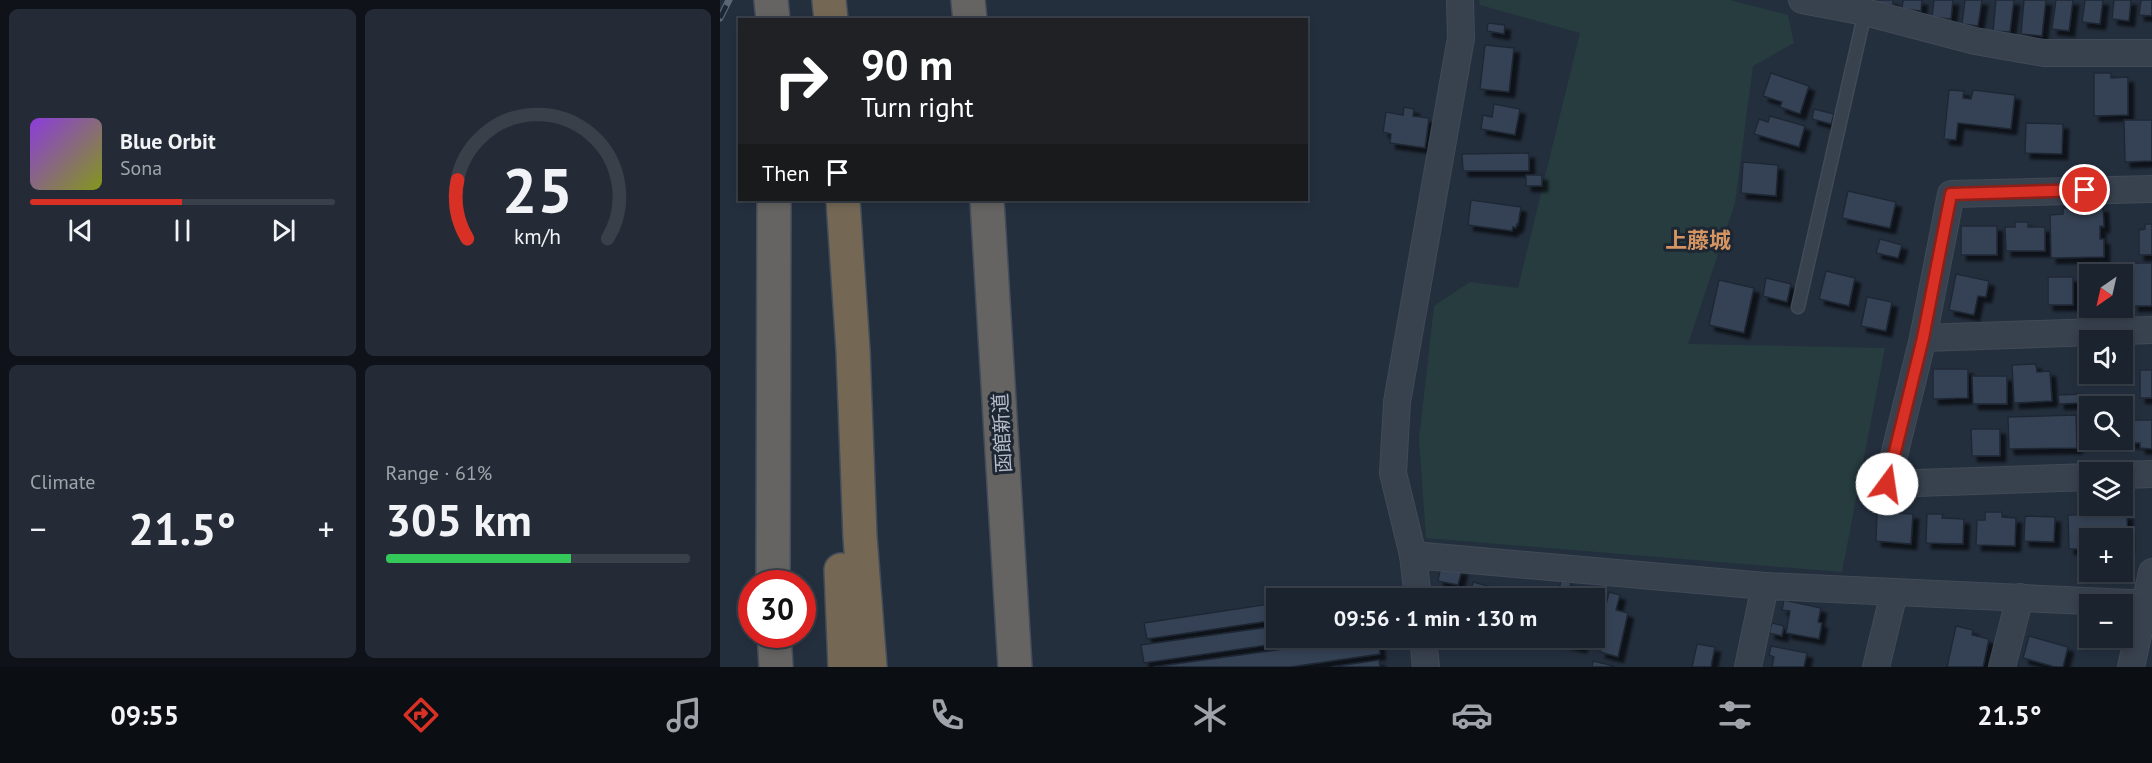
<!DOCTYPE html>
<meta charset="utf-8">
<style>
:root{--surface:#1b232e;--page:#242b36;--text:#f1f3f6;--muted:#a0a4aa;--line:#39404a;--accent:#d93025}
body{margin:0;font-family:"PT Sans","Noto Sans JP",sans-serif;background:var(--page);color:var(--text);height:100vh;display:flex;flex-direction:column;font-size:22px;white-space:nowrap}
*{box-sizing:border-box;margin:0}
p{font-size:20px;color:var(--muted)}
.icon{flex:none;width:33px;height:33px;fill:none;stroke:currentColor;stroke-width:2;stroke-linecap:round;stroke-linejoin:round}
.map{position:relative;flex:1;overflow:hidden}
.panel{display:flex;flex-direction:column;gap:9px;padding:9px;background:#0f1319;width:720px}
.panel>*{flex:none}
.banner{position:absolute;left:18px;top:18px;width:570px;height:183px;border-radius:0px;box-shadow:0 3px 9px #0003,0 0 0 2px var(--line);background:#202124;color:#fff;overflow:hidden}
.needle{width:39px;rotate:214deg}
.buttons{position:absolute;left:1359px;top:264px;display:grid;gap:12px}
.buttons a{display:grid;place-items:center;width:54px;height:54px;border-radius:0px;background:var(--surface);box-shadow:0 3px 9px #0003,0 0 0 2px var(--line);font-size:30px}
.speed{position:absolute;left:18px;top:570px;display:flex;gap:12px;font-size:30px;font-weight:700;text-align:center}
.speed>*{display:grid;place-content:center;width:78px;height:78px;border-radius:50%;background:var(--surface);box-shadow:0 3px 9px #0003,0 0 0 2px var(--line);line-height:1}
.speed .limit{border:9px solid #d22;background:#fff;color:#111}
.pin{position:absolute;display:grid;place-items:center;width:51px;height:51px;color:#fff;margin:-26px;border:3px solid #fff;border-radius:50%;box-shadow:0 2px 6px #0007}
.me{position:absolute;width:66px;margin:-33px;rotate:14deg;stroke-linejoin:round;filter:drop-shadow(0 0 4px #0008)}
.turn{display:flex;align-items:center;gap:21px;height:126px;padding:0 24px;font-size:27px}
.turn .icon{width:78px;height:78px;stroke-width:2.5}
.turn b{display:block;font-size:42px;line-height:51px}
.then{display:flex;align-items:center;height:57px;padding:0 24px;background:#0003;gap:12px;font-size:22px}
.big{font-size:45px;font-weight:700;line-height:1.1}
.panel .tile{flex:1;display:flex;flex-direction:column;justify-content:center;gap:9px;min-width:0;padding:0 21px;border-radius:9px;background:var(--page)}
.panel .dial{align-items:center;gap:0}
.dial svg{height:156px;overflow:visible;fill:none;stroke:var(--line);stroke-width:7;stroke-linecap:round;text-anchor:middle}
.dial text{fill:var(--text);stroke:none}
.song{display:flex;align-items:center;gap:18px}
.cover{width:72px;height:72px;border-radius:9px;background:linear-gradient(135deg,hsl(270 70% 55%),hsl(70 70% 35%))}
.played{height:6px;border-radius:3px;background:linear-gradient(90deg,var(--accent) 50%,var(--line) 50%)}
.keys{display:flex;justify-content:space-around;direction:ltr}
.heat{display:flex;justify-content:space-between;align-items:center;font-size:33px;direction:ltr}
.charge{height:9px;border-radius:4px;background:linear-gradient(90deg,#34c759 61%,var(--line) 0)}
.panel .tiles{flex:1;display:grid;gap:9px;grid-template-columns:repeat(2,1fr)}
.trip{position:absolute;left:546px;top:588px;width:339px;height:60px;border-radius:0px;background:var(--surface);box-shadow:0 3px 9px #0003,0 0 0 2px var(--line);font-weight:700;line-height:60px;text-align:center}
.tabs{display:flex;height:96px;justify-content:space-around;align-items:center;background:#0b0e12;color:var(--muted)}
.tabs .icon{width:42px;height:42px}
.tabs .on{color:var(--accent)}
.tabs b{font-size:27px;color:var(--text)}
main{display:flex;flex:1;min-height:0}
.map>svg:first-child{display:block}
</style>
<main>
<section class="panel">
<div class="tiles">
<div class="tile">
<div class="song"><i class="cover"></i><div><b>Blue Orbit</b><p>Sona</p></div></div>
<div class="played"></div>
<div class="keys"><svg class="icon" aria-label="previous" viewBox="0 0 24 24"><path d="M18 5L8 12l10 7zM5 5v14"/></svg><svg class="icon" aria-label="pause" viewBox="0 0 24 24"><path d="M8 5v14M16 5v14"/></svg><svg class="icon" aria-label="next" viewBox="0 0 24 24"><path d="M6 5l10 7-10 7zM19 5v14"/></svg></div>
</div>
<div class="tile dial"><svg viewBox="0 0 100 80">
<path d="M14 69A42 42 0 1 1 86 69"/>
<path d="M14 69A42 42 0 0 1 9 39" stroke="#d93025"/>
<text x="50" y="56" font-size="32" font-weight="700">25</text>
<text x="50" y="72" font-size="11">km/h</text>
</svg></div>
<div class="tile"><p>Climate</p>
<div class="heat"><a>−</a><b class="big">21.5°</b><a>+</a></div>
</div>
<div class="tile"><p>Range · 61%</p><b class="big">305 km</b><div class="charge"></div></div>
</div>
</section>
<div class="map">
<svg width="1432" height="667" viewBox="0 0 1432 667">
<defs>
<filter id="shadow"><feDropShadow dx="5.5" dy="5.5" stdDeviation="1.5" flood-color="#0009"/></filter>
</defs>
<rect width="100%" height="100%" fill="#242f3e"/>
<path fill="#263c3f" d="M759,0H1010L1068,15L1074,43L1033,66L1015,203L968,344L1165,348L1122,572L706,538L699,439L714,306L750,282L798,288L860,33L760,5Z"/>
<g fill="#364354" stroke="#1f2835" stroke-width="1.5" filter="url(#shadow)">
<path d="M1156,0H1173V5L1156,3Z"/>
<path d="M1183,0H1202L1201,11L1182,9Z"/>
<path d="M1214,0H1233L1231,19L1212,17Z"/>
<path d="M1245,0H1262L1258,26L1242,24Z"/>
<path d="M1276,0H1294L1290,32L1273,31Z"/>
<path d="M1304,0H1326L1322,36L1301,34Z"/>
<path d="M1336,0H1353L1349,31L1332,29Z"/>
<path d="M1365,0H1383L1380,24L1362,22Z"/>
<path d="M1394,0H1411L1409,21L1392,19Z"/>
<path d="M1421,0H1432V16L1419,15Z"/>
<path d="M768,23L785,25L784,34L767,31Z"/>
<path d="M765,45L794,48L789,92L760,89Z"/>
<path d="M1051,73L1089,86L1080,114L1060,107L1062,102L1043,96Z"/>
<path d="M1374,73H1391V78L1408,77V115L1374,116Z"/>
<path d="M1229,90L1244,91L1243,98L1251,99L1253,90L1295,95L1291,129L1238,123L1236,140L1224,139Z"/>
<path d="M774,104L800,109L795,135L761,129L763,115L772,117Z"/>
<path d="M684,107L694,109L693,116L709,118L705,148L670,143L671,134L663,132L666,112L683,115Z"/>
<path d="M1094,109L1114,114L1111,124L1092,119Z"/>
<path d="M1050,116L1085,126L1079,147L1034,134L1039,119L1048,122Z"/>
<path d="M1404,120H1432V161L1405,162Z"/>
<path d="M1306,123L1343,124L1342,154L1305,153Z"/>
<path d="M809,153V171H743L742,154Z"/>
<path d="M1023,162L1058,165L1056,196L1021,193Z"/>
<rect x="806" y="175" width="16" height="11"/>
<path d="M1128,191L1176,202L1170,228L1122,218Z"/>
<path d="M751,200L801,207L798,225L797,224L796,228L793,227L792,231L748,225Z"/>
<path d="M1383,207L1384,227L1380,226V239H1384V257L1331,258L1330,215L1343,214V208Z"/>
<path d="M1295,222H1308V227H1325V251H1286L1285,227H1295Z"/>
<path d="M1425,224H1432V255H1419V230L1425,229Z"/>
<rect x="1241" y="226" width="36" height="29"/>
<path d="M1160,239L1182,245L1178,258L1156,253Z"/>
<rect x="1413" y="263" width="19" height="43"/>
<path d="M1106,271L1135,278L1129,306L1099,299Z"/>
<path d="M1236,274L1269,281L1266,297L1258,296L1254,315L1229,310Z"/>
<rect x="1328" y="277" width="25" height="28"/>
<path d="M1046,278L1071,284L1067,302L1043,296Z"/>
<path d="M999,280L1034,288L1024,333L989,325Z"/>
<path d="M1147,297L1172,302L1166,331L1141,326Z"/>
<path d="M1316,364L1317,372L1330,371L1332,401L1294,403L1292,365Z"/>
<path d="M1213,369H1248V398L1213,399Z"/>
<rect x="1420" y="370" width="12" height="28"/>
<path d="M1252,376H1287V404H1253Z"/>
<path d="M1362,394V403L1339,404L1338,395Z"/>
<path d="M1356,415L1357,448L1289,449L1288,417Z"/>
<path d="M1410,420H1432V449L1420,448V443H1410Z"/>
<path d="M1251,429H1280V456H1252Z"/>
<path d="M1157,512L1193,514L1191,544L1156,541Z"/>
<path d="M1265,512H1282V517L1296,518L1295,546L1256,545L1257,520H1265Z"/>
<path d="M1207,514H1223L1222,518L1244,519L1243,544L1206,543Z"/>
<path d="M1407,514L1408,548H1402V538H1370V549H1349L1348,515Z"/>
<path d="M1305,516L1335,517L1334,542L1304,541Z"/>
<path d="M721,565L742,570L738,585L718,581Z"/>
<path d="M841,580L851,583L847,598H837Z"/>
<path d="M753,582L783,590L780,598H735L737,589L750,593Z"/>
<path d="M649,590L650,598H589Z"/>
<path d="M889,592L900,595L896,610L908,613L898,657L880,652L882,645L877,643Z"/>
<path d="M1064,600L1101,608L1098,622L1102,623L1099,639L1066,633L1070,611L1062,610Z"/>
<path d="M556,603V620L427,639L424,623Z"/>
<path d="M1052,623L1064,626L1062,636L1049,633Z"/>
<path d="M556,626V638H596L424,663L421,645Z"/>
<path d="M1236,626L1253,630L1252,635L1269,639L1263,667H1227Z"/>
<path d="M1309,636L1348,647L1343,667H1335L1303,658Z"/>
<path d="M644,638H658L660,654L570,667H433Z"/>
<path d="M828,638H863L861,647L827,639Z"/>
<path d="M977,644L995,647L991,667H972Z"/>
<path d="M1051,646L1087,653L1084,667H1052L1054,657L1049,655Z"/>
<path d="M659,660L660,667H611Z"/>
<path d="M873,661L894,666V667H872Z"/>
</g>
<g fill="none" stroke-linecap="round" stroke-linejoin="round">
<defs>
<path id="service" d="M1078,307L1145,12"/>
<g id="minor">
<path d="M1082,0L1145,12L1255,41L1324,53H1432"/>
<path d="M1203,338L1432,330"/>
<path d="M1402,475L1432,474"/>
<path d="M1370,477L1167,484L1203,338L1231,194L1432,189"/>
<path d="M693,555L1045,586L1432,604"/>
<path d="M698,598L693,555L673,473L677,402L741,38L740,0"/>
<path d="M703,638L706,667"/>
<path d="M1028,667L1045,586"/>
<path d="M1156,667L1174,593"/>
<path d="M1282,667L1300,597"/>
<path d="M1411,667L1432,572"/>
</g>
<g id="trunk">
<path d="M51,0L53,20"/>
<path d="M248,0L250,20"/>
<path d="M267,200L295,667"/>
<path d="M53,584L54,200"/>
<path d="M54,634L56,667"/>
</g>
<g id="motorway">
<path d="M109,0L111,20"/>
<path d="M123,200L133,350L140,537L150,667"/>
<path d="M121,570L125,667"/>
</g>
</defs>
<use href="#service" stroke="#414a57" stroke-width="15"/>
<use href="#minor" stroke="#414a57" stroke-width="28"/>
<use href="#trunk" stroke="#434c59" stroke-width="36"/>
<use href="#motorway" stroke="#434c59" stroke-width="36"/>
<use href="#service" stroke="#38414e" stroke-width="12"/>
<use href="#minor" stroke="#38414e" stroke-width="26"/>
<use href="#trunk" stroke="#656462" stroke-width="33"/>
<use href="#motorway" stroke="#746855" stroke-width="33"/>
<defs>
<path id="rail" d="M0,18L9,0"/>
</defs>
<use href="#rail" stroke="#5a6575" stroke-width="7"/>
<use href="#rail" stroke="#1d2633" stroke-width="4.5" stroke-dasharray="14" stroke-linecap="butt"/>
</g>
<g fill="none" stroke-linecap="round" stroke-linejoin="round">
<defs>
<path id="route" d="M1167,484L1203,338L1231,194L1365,190"/>
</defs>
<use href="#route" stroke="#8d1f18" stroke-width="15"/>
<use href="#route" stroke="#d93025" stroke-width="10"/>
</g>
<g text-anchor="middle" dominant-baseline="central" stroke-width="6" stroke-linejoin="round" paint-order="stroke">
<g font-size="20" fill="#b4bcc9" stroke="#1d2633">
<text transform="translate(282 433) rotate(-93)">函館新道</text>
</g>
<g font-size="22" font-weight="bold" fill="#d59563" stroke="#1d2633">
<text x="978" y="240">上藤城</text>
</g>
</g>
</svg>
<div class="buttons">
<a><svg class="needle" viewBox="-14 -14 28 28"><path d="M0-13l5 13h-10z" fill="#e53935"/><path d="M0 13l5-13h-10z" fill="#a0a4aa"/></svg></a>
<a><svg class="icon" aria-label="sound" viewBox="0 0 24 24"><path d="M4 9h4l5-4v14l-5-4H4zM17 9q2 3 0 6"/></svg></a>
<a><svg class="icon" aria-label="search" viewBox="0 0 24 24"><circle cx="10" cy="10" r="6"/><path d="M15 15l6 6"/></svg></a>
<a><svg class="icon" aria-label="layers" viewBox="0 0 24 24"><path d="M12 4l9 5-9 5-9-5zM3 14l9 5 9-5"/></svg></a>
<a>+</a>
<a>−</a>
</div>
<div class="speed"><div class="limit">30</div></div>
<div class="pin" style="left:1365px;top:190px;background:#d93025"><svg class="icon" aria-label="arrive" viewBox="0 0 24 24"><path d="M6 21V4h12l-3 4 3 4H6"/></svg></div>
<svg class="me" style="left:1167px;top:484px" viewBox="-20 -20 40 40"><circle r="19" fill="#fff"/><path d="M0-13L10 11 0 6-10 11z" fill="#d93025"/></svg>
<div class="trip">09:56 · 1 min · 130 m</div>
<div class="banner">
<div class="turn"><svg class="icon" aria-label="right" viewBox="0 0 24 24"><path d="M7 20v-9h11M14 6l5 5-5 5"/></svg><div><b>90 m</b>Turn right</div></div>
<div class="then">Then<svg class="icon" aria-label="arrive" viewBox="0 0 24 24"><path d="M6 21V4h12l-3 4 3 4H6"/></svg></div>
</div>
</div>
</main>
<nav class="tabs">
<b>09:55</b>
<svg class="icon on" aria-label="directions" viewBox="0 0 24 24"><path d="M12 3l9 9-9 9-9-9zM9 14v-3h6M13 9l2 2-2 2"/></svg>
<svg class="icon" aria-label="music" viewBox="0 0 24 24"><path d="M9 18V5l10-2v13"/><circle cx="6" cy="18" r="3"/><circle cx="16" cy="16" r="3"/></svg>
<svg class="icon" aria-label="phone" viewBox="0 0 24 24"><path d="M5 4h4l2 5-3 2q2 4 5 5l2-3 5 2v4C11 20 4 13 5 4z"/></svg>
<svg class="icon" aria-label="climate" viewBox="0 0 24 24"><path d="M12 3v18M4 7l16 10M4 17L20 7"/></svg>
<svg class="icon" aria-label="car" viewBox="0 0 24 24"><path d="M5 17H2v-5l4-1 3-4h7l3 4 3 1v5h-3M9 17h6M6 11h13"/><circle cx="7" cy="17" r="2"/><circle cx="17" cy="17" r="2"/></svg>
<svg class="icon" aria-label="filters" viewBox="0 0 24 24"><path d="M4 7h16M4 17h16"/><circle cx="9" cy="7" r="2"/><circle cx="15" cy="17" r="2"/></svg>
<b>21.5°</b>
</nav>
